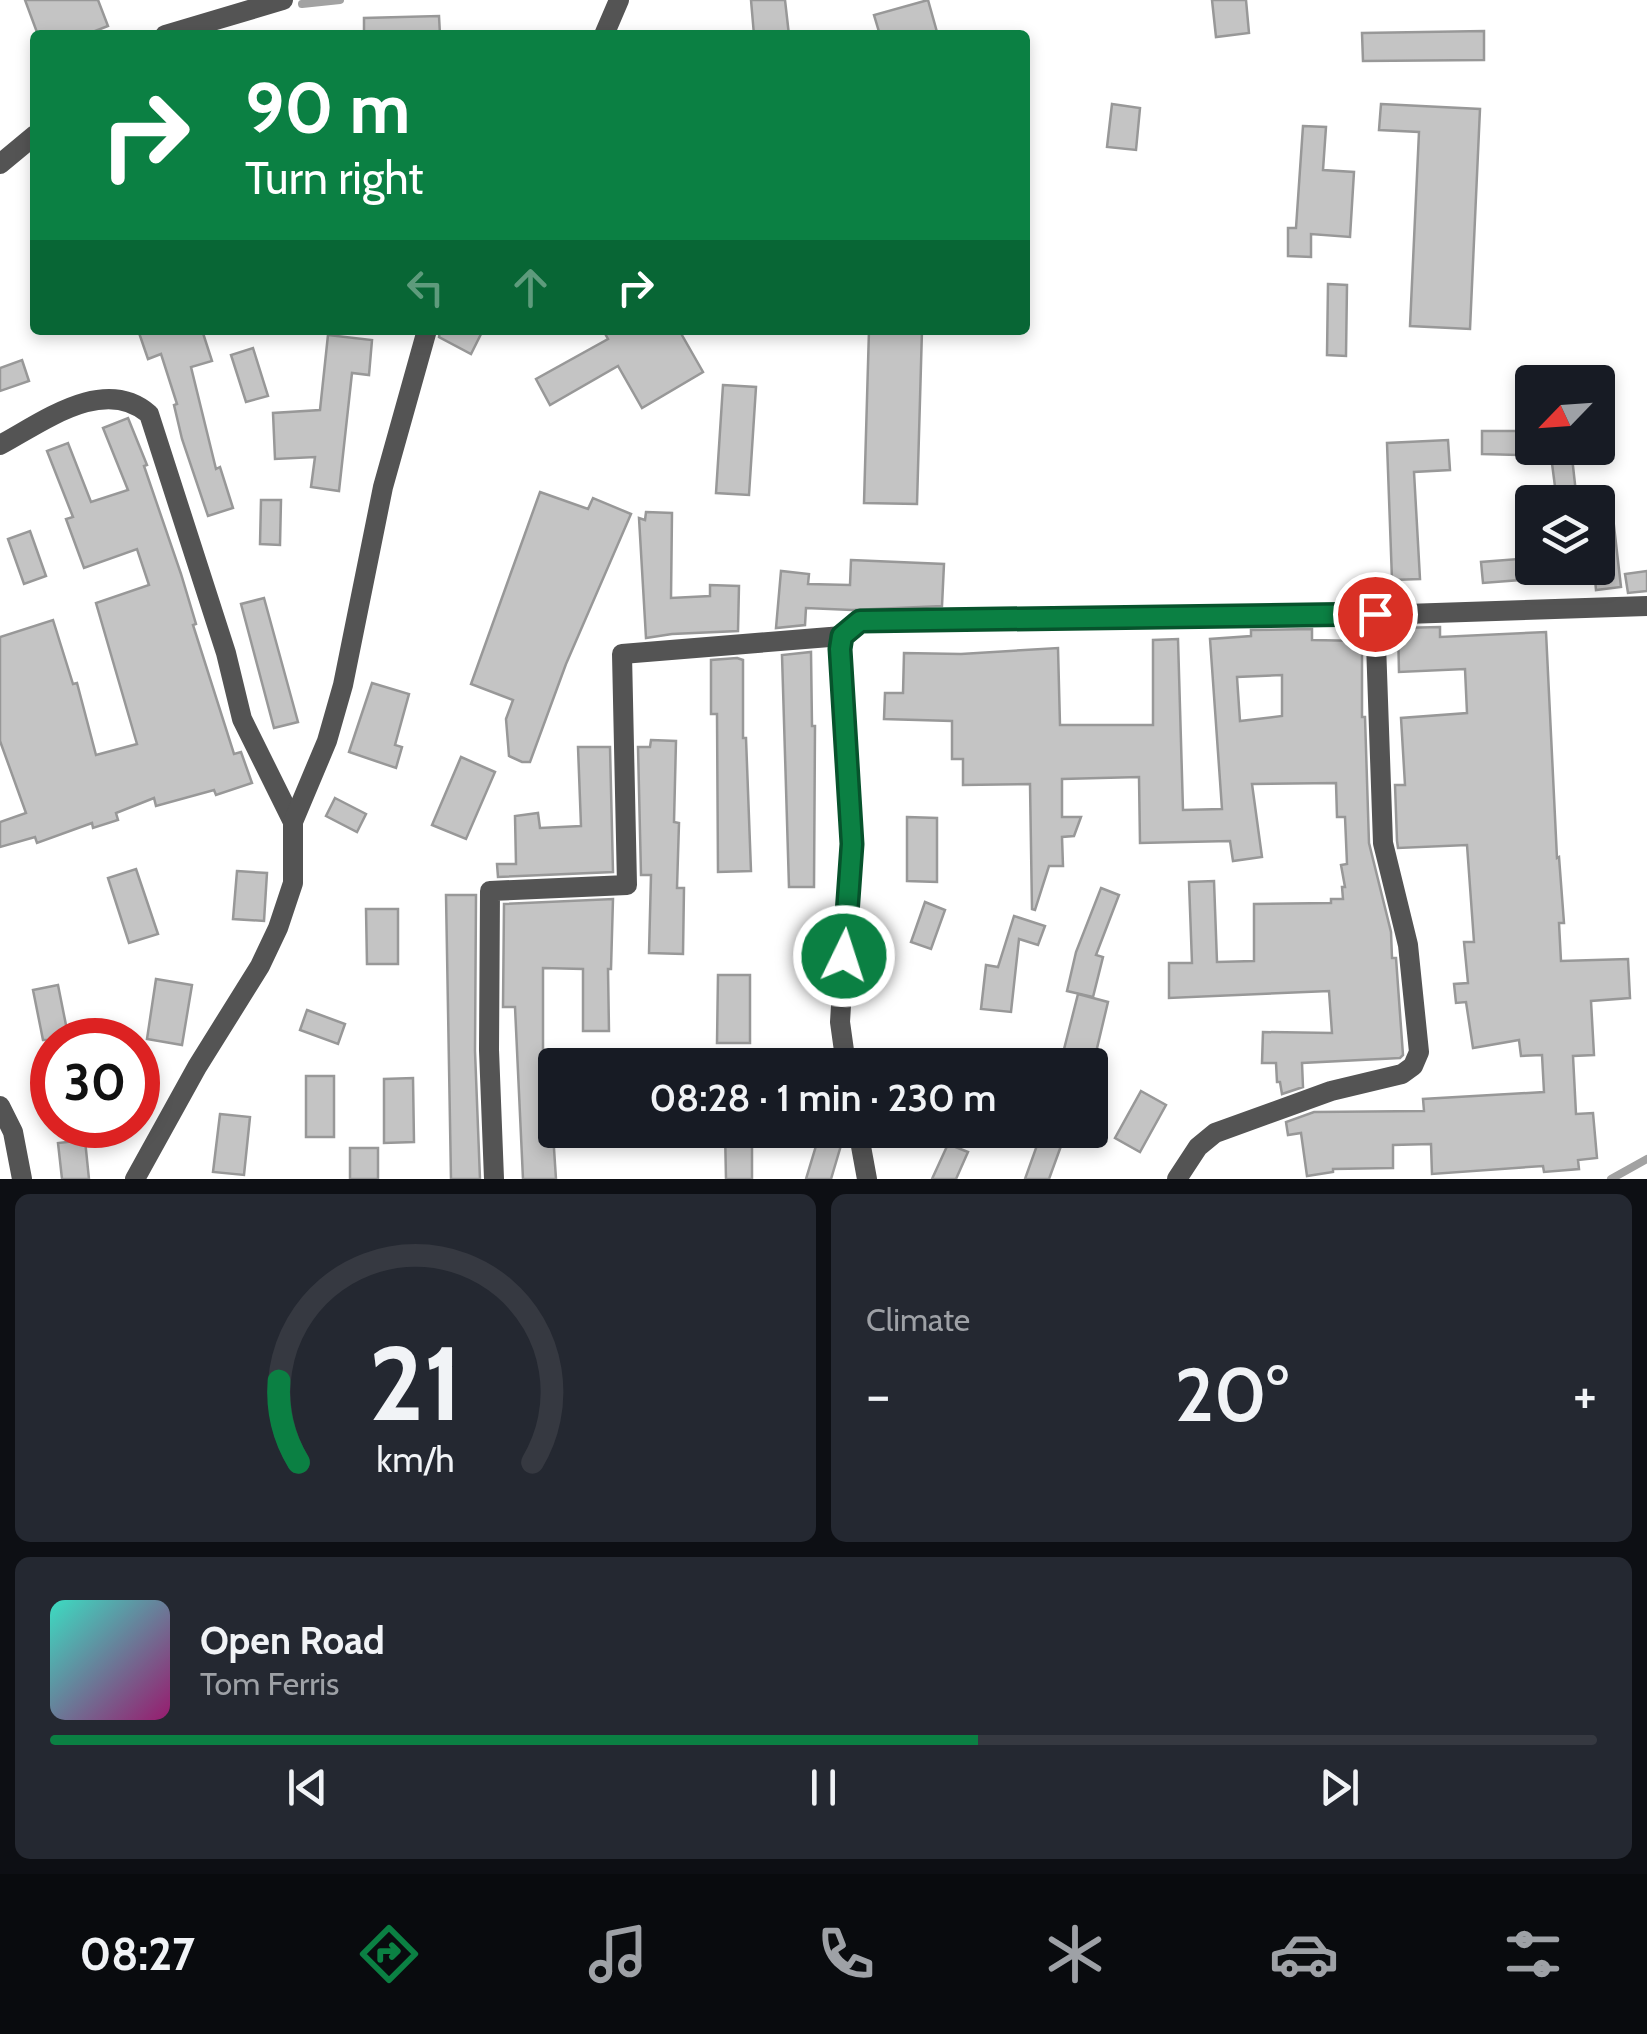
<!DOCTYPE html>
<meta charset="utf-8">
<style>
:root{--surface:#171b24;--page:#242831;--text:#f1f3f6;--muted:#9ea1a6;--line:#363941;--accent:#0b8043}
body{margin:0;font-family:Cabin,sans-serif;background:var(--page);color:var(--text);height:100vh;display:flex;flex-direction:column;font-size:38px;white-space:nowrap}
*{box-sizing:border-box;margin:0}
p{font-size:32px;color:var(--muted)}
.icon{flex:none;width:55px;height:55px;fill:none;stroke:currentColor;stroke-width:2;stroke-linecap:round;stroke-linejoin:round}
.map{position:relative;height:1179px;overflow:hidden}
.panel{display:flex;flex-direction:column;gap:15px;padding:15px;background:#0d0f14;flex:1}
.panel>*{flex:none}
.banner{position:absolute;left:30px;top:30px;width:1000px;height:305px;border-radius:10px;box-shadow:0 5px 15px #0003;background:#0b8043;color:#fff;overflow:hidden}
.needle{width:65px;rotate:245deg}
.tools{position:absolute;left:1515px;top:365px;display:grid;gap:20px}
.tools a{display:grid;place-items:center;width:100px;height:100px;border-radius:10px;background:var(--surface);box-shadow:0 5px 15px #0003;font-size:50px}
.speed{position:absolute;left:30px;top:1018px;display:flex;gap:20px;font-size:50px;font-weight:700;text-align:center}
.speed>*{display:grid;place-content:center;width:130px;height:130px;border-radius:50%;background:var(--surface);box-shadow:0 5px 15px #0003;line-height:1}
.speed .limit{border:15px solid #d22;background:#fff;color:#111}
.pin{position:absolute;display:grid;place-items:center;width:85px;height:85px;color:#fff;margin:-42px;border:5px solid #fff;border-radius:50%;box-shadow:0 2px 10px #0007}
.me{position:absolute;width:110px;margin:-55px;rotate:4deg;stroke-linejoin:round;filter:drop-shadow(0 0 8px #0008)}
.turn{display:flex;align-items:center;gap:35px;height:210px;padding:0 50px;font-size:45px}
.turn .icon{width:130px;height:130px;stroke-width:2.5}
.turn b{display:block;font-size:70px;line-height:85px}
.lanes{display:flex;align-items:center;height:95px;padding:0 50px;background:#0003;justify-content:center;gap:50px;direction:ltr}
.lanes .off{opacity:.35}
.big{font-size:75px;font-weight:600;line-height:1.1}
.panel .tile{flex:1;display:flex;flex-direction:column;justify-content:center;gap:15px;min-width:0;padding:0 35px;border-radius:15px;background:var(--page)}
.panel .dial{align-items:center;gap:0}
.dial svg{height:260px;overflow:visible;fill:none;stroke:var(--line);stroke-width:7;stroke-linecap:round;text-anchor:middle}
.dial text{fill:var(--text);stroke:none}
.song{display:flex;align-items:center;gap:30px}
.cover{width:120px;height:120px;border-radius:15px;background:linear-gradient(135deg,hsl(170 70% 55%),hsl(320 70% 35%))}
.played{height:10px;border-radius:5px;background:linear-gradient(90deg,var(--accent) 60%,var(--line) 60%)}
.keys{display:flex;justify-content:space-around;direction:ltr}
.heat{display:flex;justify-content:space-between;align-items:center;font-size:55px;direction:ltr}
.panel .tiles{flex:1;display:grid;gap:15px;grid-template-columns:1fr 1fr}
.tile:last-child{grid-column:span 2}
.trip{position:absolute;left:538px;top:1048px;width:570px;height:100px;border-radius:10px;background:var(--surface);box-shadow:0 5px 15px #0003;font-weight:600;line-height:100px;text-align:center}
.tab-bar{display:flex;height:160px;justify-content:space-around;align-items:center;background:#090b0e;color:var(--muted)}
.tab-bar .icon{width:70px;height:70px}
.tab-bar .on{color:var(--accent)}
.tab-bar b{font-size:45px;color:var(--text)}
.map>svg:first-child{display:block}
</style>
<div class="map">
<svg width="1647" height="1179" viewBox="0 0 1647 1179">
<rect width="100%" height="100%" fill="#fff"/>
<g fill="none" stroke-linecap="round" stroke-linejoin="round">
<g stroke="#a2a2a2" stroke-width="8">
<path d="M302,4L340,0"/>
<path d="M1611,1179L1647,1159"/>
</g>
</g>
<g fill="#c4c4c4" stroke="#989898" stroke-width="2.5" fill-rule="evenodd">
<path d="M25,0H98L108,26L85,35H38Z"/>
<path d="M751,0H785L789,35H754Z"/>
<path d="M928,0L937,32L880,35L874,15Z"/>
<path d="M1212,0H1246L1249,33L1216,37Z"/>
<path d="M439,16L440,35H364V18Z"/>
<path d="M1484,31V60L1363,61L1362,33Z"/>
<path d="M1112,104L1140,108L1136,150L1107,147Z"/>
<path d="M1381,104L1480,109L1470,329L1410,326L1419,132L1379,130Z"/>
<path d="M1303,126L1326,127L1323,170L1354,172L1350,237L1311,234V257L1288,256V228H1296Z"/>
<path d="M1328,284L1347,285L1346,356L1327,355Z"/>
<path d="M138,330H202L212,361L191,367L216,469L220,467L233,508L208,516L182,439L174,405L177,404L161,354L148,359Z"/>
<path d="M440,330H483L471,354L439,337Z"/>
<path d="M603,330H679L703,372L642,408L618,366L550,405L536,379L608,339Z"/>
<path d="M869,330H922L917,504L864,503Z"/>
<path d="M328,335L372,340L369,375L352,373L339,491L311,487L315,457L275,459L273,413L320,410Z"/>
<path d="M253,348L268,396L246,402L231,355Z"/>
<path d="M22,360L29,381L0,391V368Z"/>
<path d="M723,385L756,387L749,495L716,493Z"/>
<path d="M128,418L147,465L144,466L181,574L196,624L193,625L234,754L241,752L252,783L216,795L214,790L156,806L154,798L116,813L118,820L93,828L92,823L37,843L35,837L0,847V822L26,813L0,741V637L53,620L73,684L77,683L96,755L137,744L96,603L149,585L137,549L84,568L66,519L73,517L47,451L68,443L91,502L128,490L103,428Z"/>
<path d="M1482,431H1518V455L1482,454Z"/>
<path d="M1448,440L1450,470L1414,472L1420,579L1392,580L1387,443Z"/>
<path d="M1550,448H1571L1577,502H1557Z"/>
<path d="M540,492L588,509L593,498L631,514L566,664L530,762H522L509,756L506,719L513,700L471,684Z"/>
<path d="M261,500H281L280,545L260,544Z"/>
<path d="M1611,500L1621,587L1596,590L1594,568H1598V501Z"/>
<path d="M646,512L672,513L671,598L710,596V585L739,586L738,631L672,634L646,638L639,518L645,520Z"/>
<path d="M30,531L46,576L24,584L8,539Z"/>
<path d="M1518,559L1520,580L1483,583L1481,562Z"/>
<path d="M851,560L944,564L942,606L852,610L806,608L805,625L776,628L781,571L809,574L808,584L850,585Z"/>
<path d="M1647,571V591L1628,593L1625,574Z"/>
<path d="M264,598L298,722L274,728L241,604Z"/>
<path d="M1440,627V637L1546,632L1557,858L1559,857L1564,923H1559L1561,961L1628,959L1630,998L1591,1001L1594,1055L1573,1056L1576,1114L1593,1113L1597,1158L1578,1160L1579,1169L1544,1172L1543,1166L1432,1174L1431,1144L1393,1145V1168L1333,1169V1172L1307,1176L1301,1133L1288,1135L1286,1122L1314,1112L1424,1111L1423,1099L1544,1092L1542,1055L1521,1056L1519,1040L1473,1048L1466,1002L1456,1003L1454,984L1468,983L1464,942H1474L1467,845L1398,848L1397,841L1395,785H1405L1401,718L1467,713L1465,669L1399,672L1398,628Z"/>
<path d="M1312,629V640L1362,641V717H1365L1369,843L1391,932L1392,958H1396L1403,1055L1400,1058L1302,1063L1303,1087L1282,1094L1280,1082H1277L1276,1063H1262L1263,1032L1332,1033L1329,991L1169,998V963H1192L1189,882L1214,881L1217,962L1254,961V904L1331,903V899H1343L1342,887H1345L1341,865L1347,864L1345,817H1337L1336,783L1252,784L1262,857L1233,861L1230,841L1140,843L1139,777L1062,779V817H1081L1074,836L1062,837L1063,866H1049L1035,910L1032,909L1030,784L963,785V759H952V721L884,719L885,693H903L904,653L961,654L1058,648L1060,725H1153V640L1178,639L1183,810L1222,809L1210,639L1251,636V630ZM1282,675V716L1240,721L1237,677Z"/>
<path d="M811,652L812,726H815L814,887H789L782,655Z"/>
<path d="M737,658L743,660V738H746L751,871L718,872L717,714H711V660Z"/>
<path d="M372,683L409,694L395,745L402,747L396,768L349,752Z"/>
<path d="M651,740L676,741L674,822L679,823L677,888H684L683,954L649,953L651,875H641L638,747H650Z"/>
<path d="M578,747H610L613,872L498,877L497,864H516L515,816L538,813L540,828L581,826Z"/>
<path d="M461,757L495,772L466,839L432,825Z"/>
<path d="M335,798L366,814L357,832L326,816Z"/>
<path d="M907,817L937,818V882L907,881Z"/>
<path d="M136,869L158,934L129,943L108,878Z"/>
<path d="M237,871L267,873L264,921L233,919Z"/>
<path d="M1101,888L1119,895L1096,955L1103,957L1093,997L1067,991L1076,952Z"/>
<path d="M446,895H476L475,1051L480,1179H451Z"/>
<path d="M613,899L611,969H608L609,1031H583V969L543,968V1057H548L556,1179H523L515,1007H503L504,904Z"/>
<path d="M925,902L945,910L931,949L911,942Z"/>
<path d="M366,909H398V964H367Z"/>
<path d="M1014,916L1045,926L1038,945L1019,939L1011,1012L981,1009L986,965L998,967Z"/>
<path d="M718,975H750V1043H717Z"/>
<path d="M156,979L192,985L182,1045L147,1039Z"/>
<path d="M58,985L69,1040H43L33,990Z"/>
<path d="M1078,994L1108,1002L1093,1065H1060Z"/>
<path d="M307,1010L345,1024L338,1044L300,1030Z"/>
<rect x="306" y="1076" width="28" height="61"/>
<path d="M413,1078L414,1142L384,1143V1079Z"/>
<path d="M1141,1091L1166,1105L1140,1152L1115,1138Z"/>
<path d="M220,1114L250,1117L244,1175L213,1172Z"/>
<path d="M725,1130H752V1179H726Z"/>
<path d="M1041,1134L1061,1146L1049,1179H1025Z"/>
<path d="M819,1136L842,1142L831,1179H806Z"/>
<path d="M85,1140L89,1179H62L58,1143Z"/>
<path d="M948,1144L968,1152L956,1179H932Z"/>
<rect x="350" y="1148" width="28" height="31"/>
</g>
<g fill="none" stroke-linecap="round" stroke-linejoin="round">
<g stroke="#545454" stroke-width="20">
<path d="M165,35L283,0"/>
<path d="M0,164L35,135"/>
<path d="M0,445C43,422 104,375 149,414L226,653L242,719L293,822"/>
<path d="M846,1065L840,1022L851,843L840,649L842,636L860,621L1375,615L1647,606"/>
<path d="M0,1106L13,1132L22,1179"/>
<path d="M858,1130L867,1179"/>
<path d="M494,1179L489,1050L490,891L627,885L622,654L842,636"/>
<path d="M1177,1179L1198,1147L1215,1133L1331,1091L1402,1074L1413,1066L1419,1052L1408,945L1383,843L1375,615"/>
</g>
<g stroke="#545454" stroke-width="20">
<path d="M604,35L619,0"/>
<path d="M135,1179L197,1067L260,966L278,928L293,883V822L327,741L343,685L383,487L427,330"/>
</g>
</g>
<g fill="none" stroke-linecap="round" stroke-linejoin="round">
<defs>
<path id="route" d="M844,956L852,844L840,649L842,636L860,621L1375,614"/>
</defs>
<use href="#route" stroke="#07532c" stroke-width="25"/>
<use href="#route" stroke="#0b8043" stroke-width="18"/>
</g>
</svg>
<div class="tools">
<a><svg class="needle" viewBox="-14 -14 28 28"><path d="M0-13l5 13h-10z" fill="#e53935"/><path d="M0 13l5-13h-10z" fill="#9ea1a6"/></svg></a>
<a><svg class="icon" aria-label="layers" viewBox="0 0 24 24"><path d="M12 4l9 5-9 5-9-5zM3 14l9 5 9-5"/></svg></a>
</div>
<div class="speed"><div class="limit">30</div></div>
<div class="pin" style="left:1375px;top:614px;background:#d93025"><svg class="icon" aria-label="arrive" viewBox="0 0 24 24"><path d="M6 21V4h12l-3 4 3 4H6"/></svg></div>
<svg class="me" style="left:844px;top:956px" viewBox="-20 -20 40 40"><circle r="17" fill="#0b8043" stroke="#fff" stroke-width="3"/><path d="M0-11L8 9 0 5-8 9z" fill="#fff"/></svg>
<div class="trip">08:28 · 1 min · 230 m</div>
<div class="banner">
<div class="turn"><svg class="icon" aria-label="right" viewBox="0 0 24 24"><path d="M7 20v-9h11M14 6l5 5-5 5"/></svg><div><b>90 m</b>Turn right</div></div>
<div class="lanes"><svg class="icon off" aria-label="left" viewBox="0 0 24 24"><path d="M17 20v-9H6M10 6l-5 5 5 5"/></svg><svg class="icon off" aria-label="ahead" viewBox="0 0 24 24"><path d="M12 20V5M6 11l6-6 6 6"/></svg><svg class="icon" aria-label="right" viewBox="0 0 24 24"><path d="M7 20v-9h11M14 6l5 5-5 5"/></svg></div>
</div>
</div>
<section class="panel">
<div class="tiles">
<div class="tile dial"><svg viewBox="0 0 100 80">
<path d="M14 69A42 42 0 1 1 86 69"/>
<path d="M14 69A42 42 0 0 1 8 44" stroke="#0b8043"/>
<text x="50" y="56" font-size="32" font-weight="700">21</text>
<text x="50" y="72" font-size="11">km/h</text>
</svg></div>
<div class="tile"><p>Climate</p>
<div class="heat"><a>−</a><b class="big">20°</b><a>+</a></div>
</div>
<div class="tile">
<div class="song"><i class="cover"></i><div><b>Open Road</b><p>Tom Ferris</p></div></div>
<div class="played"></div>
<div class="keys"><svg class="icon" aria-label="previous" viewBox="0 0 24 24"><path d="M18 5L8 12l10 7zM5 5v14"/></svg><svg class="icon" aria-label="pause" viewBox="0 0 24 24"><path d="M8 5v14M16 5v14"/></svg><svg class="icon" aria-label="next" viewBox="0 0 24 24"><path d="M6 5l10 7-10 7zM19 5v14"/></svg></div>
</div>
</div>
</section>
<nav class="tab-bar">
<b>08:27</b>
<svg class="icon on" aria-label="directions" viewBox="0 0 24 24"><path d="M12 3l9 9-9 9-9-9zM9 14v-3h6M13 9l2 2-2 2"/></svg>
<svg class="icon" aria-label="music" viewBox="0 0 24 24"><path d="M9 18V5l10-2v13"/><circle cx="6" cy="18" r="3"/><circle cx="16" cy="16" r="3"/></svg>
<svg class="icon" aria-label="phone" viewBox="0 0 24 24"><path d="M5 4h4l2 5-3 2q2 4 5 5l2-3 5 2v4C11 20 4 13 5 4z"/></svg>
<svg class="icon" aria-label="climate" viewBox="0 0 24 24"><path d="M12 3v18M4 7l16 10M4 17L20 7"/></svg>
<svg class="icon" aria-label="car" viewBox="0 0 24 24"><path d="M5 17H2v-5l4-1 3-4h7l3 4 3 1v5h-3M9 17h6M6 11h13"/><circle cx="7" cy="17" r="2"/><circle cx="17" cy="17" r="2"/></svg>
<svg class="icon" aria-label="filters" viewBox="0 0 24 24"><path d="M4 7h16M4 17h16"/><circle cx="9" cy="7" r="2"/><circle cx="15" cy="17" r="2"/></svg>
</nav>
